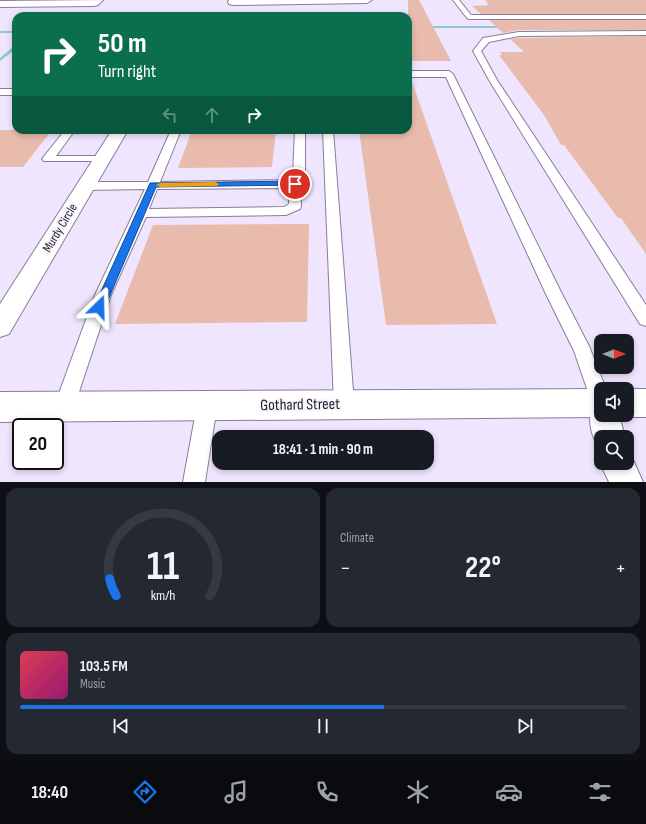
<!DOCTYPE html>
<meta charset="utf-8">
<style>
:root{--surface:#171b24;--page:#242831;--text:#f1f3f6;--muted:#9ea1a6;--line:#363941;--accent:#1a73e8}
body{margin:0;font-family:"Sofia Sans Condensed",sans-serif;background:var(--page);color:var(--text);height:100vh;display:flex;flex-direction:column;font-size:15px;white-space:nowrap}
*{box-sizing:border-box;margin:0}
p{font-size:13px;color:var(--muted)}
.icon{flex:none;width:22px;height:22px;fill:none;stroke:currentColor;stroke-width:2;stroke-linecap:round;stroke-linejoin:round}
.map{position:relative;height:482px;overflow:hidden}
.side{display:flex;flex-direction:column;gap:6px;padding:6px;background:#0d0f14;flex:1}
.side>*{flex:none}
.top-card{position:absolute;left:12px;top:12px;width:400px;height:122px;border-radius:12px;box-shadow:0 2px 6px #0003;background:#0b6e4f;color:#fff;overflow:hidden}
.needle{width:26px;rotate:90deg}
.fabs{position:absolute;left:594px;top:334px;display:grid;gap:8px}
.fabs a{display:grid;place-items:center;width:40px;height:40px;border-radius:8px;background:var(--surface);box-shadow:0 2px 6px #0003;font-size:20px}
.speed{position:absolute;left:12px;top:418px;display:flex;gap:8px;font-size:20px;font-weight:700;text-align:center}
.speed>*{display:grid;place-content:center;width:52px;height:52px;border-radius:50%;background:var(--surface);box-shadow:0 2px 6px #0003;line-height:1}
.speed .limit{border:2px solid #111;border-radius:6px;background:#fff;color:#111}
.pin{position:absolute;display:grid;place-items:center;width:34px;height:34px;color:#fff;margin:-17px;border:2px solid #fff;border-radius:50%;box-shadow:0 1px 4px #0007}
.me{position:absolute;width:44px;margin:-22px;rotate:22deg;stroke-linejoin:round;filter:drop-shadow(0 0 3px #0008)}
.turn{display:flex;align-items:center;gap:14px;height:84px;padding:0 20px;font-size:18px}
.turn .icon{width:52px;height:52px;stroke-width:2.5}
.turn b{display:block;font-size:28px;line-height:34px}
.lanes{display:flex;align-items:center;height:38px;padding:0 20px;background:#0003;justify-content:center;gap:20px;direction:ltr}
.lanes .off{opacity:.35}
.big{font-size:30px;font-weight:700;line-height:1.1}
.side .widget{flex:1;display:flex;flex-direction:column;justify-content:center;gap:6px;min-width:0;padding:0 14px;border-radius:12px;background:var(--page)}
.side .dial{align-items:center;gap:0}
.dial svg{height:104px;overflow:visible;fill:none;stroke:var(--line);stroke-width:7;stroke-linecap:round;text-anchor:middle}
.dial text{fill:var(--text);stroke:none}
.song{display:flex;align-items:center;gap:12px}
.cover{width:48px;height:48px;border-radius:6px;background:linear-gradient(135deg,hsl(350 70% 55%),hsl(320 70% 35%))}
.played{height:4px;border-radius:2px;background:linear-gradient(90deg,var(--accent) 60%,var(--line) 60%)}
.keys{display:flex;justify-content:space-around;direction:ltr}
.heat{display:flex;justify-content:space-between;align-items:center;font-size:22px;direction:ltr}
.side .tiles{flex:1;display:grid;gap:6px;grid-template-columns:1fr 1fr}
.widget:last-child{grid-column:span 2}
.trip{position:absolute;left:212px;top:430px;width:222px;height:40px;border-radius:12px;background:var(--surface);box-shadow:0 2px 6px #0003;font-weight:700;line-height:40px;text-align:center}
.tabs{display:flex;height:64px;justify-content:space-around;align-items:center;background:#090b0e;color:var(--muted)}
.tabs .icon{width:28px;height:28px}
.tabs .selected{color:var(--accent)}
.tabs b{font-size:18px;color:var(--text)}
.map>svg:first-child{display:block}
</style>
<div class="map">
<svg width="646" height="482" viewBox="0 0 646 482">
<rect width="100%" height="100%" fill="#efe5fe"/>
<g fill="none" stroke-linecap="round" stroke-linejoin="round">
<g fill="#90c6cc" fill-rule="evenodd">
<path d="M408,26H507L509,27L507,28H408Z"/>
<rect x="0" y="31" width="16" height="2"/>
<path d="M14,46H16V49L0,61V58Z"/>
</g>
</g>
<g fill="#e9bbac">
<path d="M408,0H419L451,61H408Z"/>
<path d="M485,0H646V14H481L472,6L489,5Z"/>
<path d="M489,20H646V30H519L503,33Z"/>
<path d="M646,36V254L621,218H618L564,145H561L544,115L499,55H502L500,52H524L510,39L519,38Z"/>
<path d="M411,79L497,324L386,325L359,130H408V80Z"/>
<path d="M0,130H52L23,167H0Z"/>
<path d="M192,130H276L272,167L178,168Z"/>
<path d="M309,224L307,322L115,324L153,225Z"/>
</g>
<g fill="none" stroke-linecap="round" stroke-linejoin="round">
<defs>
<g id="lane">
<path d="M453,0H459L471,15H646V19H469L467,18Z"/>
<path d="M646,31V35L519,36L489,42L481,51L497,80L646,305V326L640,324L489,80L473,51L483,38L519,32Z"/>
<path d="M408,71H449L453,74L561,292L589,346L606,389H601V412L594,409L574,351L545,292L446,77H408Z"/>
<rect x="0" y="89" width="16" height="6"/>
<path d="M65,130H75L56,156H102L106,157L108,159L106,161H44L42,159Z"/>
<path d="M171,130H181L160,182L291,180L293,175L295,130H305V175L301,184V206L300,209L286,215L146,217L111,295L74,407L71,414L64,416L57,414L54,407L95,295L145,189L86,190L82,189L80,186L82,183L86,182H148ZM289,188V204L284,207L149,209L157,189Z"/>
<path d="M323,130H333L354,404L351,410L344,413L337,410L334,404Z"/>
<path d="M207,397L214,399L217,406L205,482H183L197,406L200,399Z"/>
</g>
<g id="street">
<path d="M103,0L98,5L94,6L0,7V1Z"/>
<path d="M229,0H372L367,3L233,5L229,4L228,2Z"/>
<path d="M112,130H128L9,334L0,337V304Z"/>
<path d="M601,401V415H619L625,437H601V450L598,448C591,433 587,420 593,404Z"/>
<path d="M627,451H629L643,482H609L600,463L601,462V463H627Z"/>
</g>
<g id="secondary">
<path d="M601,389V415H607L601,417L0,422V392Z"/>
<path d="M626,389H646V417H627L621,415H627Z"/>
</g>
</defs>
<use href="#lane" stroke="#887d99" stroke-width="2"/>
<use href="#street" stroke="#887d99" stroke-width="2"/>
<use href="#secondary" stroke="#887d99" stroke-width="2"/>
<use href="#lane" fill="#fff" fill-rule="evenodd"/>
<use href="#street" fill="#fff" fill-rule="evenodd"/>
<use href="#secondary" fill="#fff" fill-rule="evenodd"/>
</g>
<path fill="#1a73e8" stroke="#114b97" d="M295,181L299,184L298,185L156,187L105,307L103,310L99,311L96,310L94,307L150,183Z"/>
<path fill="#f59e0b" d="M215,182L219,184L217,186L160,187L156,185L160,183Z"/>
<g text-anchor="middle" dominant-baseline="central" stroke-width="4" stroke-linejoin="round" paint-order="stroke">
<g font-size="13" fill="#27222e" stroke="#f8f6fc">
<text transform="translate(60 228) rotate(-59)">Murdy Circle</text>
</g>
<g font-size="16" fill="#27222e" stroke="#f8f6fc">
<text transform="translate(300 405) rotate(-1)">Gothard Street</text>
</g>
</g>
</svg>
<div class="fabs">
<a><svg class="needle" viewBox="-14 -14 28 28"><path d="M0-13l5 13h-10z" fill="#e53935"/><path d="M0 13l5-13h-10z" fill="#9ea1a6"/></svg></a>
<a><svg class="icon" aria-label="sound" viewBox="0 0 24 24"><path d="M4 9h4l5-4v14l-5-4H4zM17 9q2 3 0 6"/></svg></a>
<a><svg class="icon" aria-label="search" viewBox="0 0 24 24"><circle cx="10" cy="10" r="6"/><path d="M15 15l6 6"/></svg></a>
</div>
<div class="speed"><div class="limit">20</div></div>
<div class="pin" style="left:295px;top:184px;background:#d93025"><svg class="icon" aria-label="arrive" viewBox="0 0 24 24"><path d="M6 21V4h12l-3 4 3 4H6"/></svg></div>
<svg class="me" style="left:99px;top:307px" viewBox="-20 -20 40 40"><path d="M0-17L14 15 0 8-14 15z" fill="#1a73e8" stroke="#fff" stroke-width="4"/></svg>
<div class="trip">18:41 · 1 min · 90 m</div>
<div class="top-card">
<div class="turn"><svg class="icon" aria-label="right" viewBox="0 0 24 24"><path d="M7 20v-9h11M14 6l5 5-5 5"/></svg><div><b>50 m</b>Turn right</div></div>
<div class="lanes"><svg class="icon off" aria-label="left" viewBox="0 0 24 24"><path d="M17 20v-9H6M10 6l-5 5 5 5"/></svg><svg class="icon off" aria-label="ahead" viewBox="0 0 24 24"><path d="M12 20V5M6 11l6-6 6 6"/></svg><svg class="icon" aria-label="right" viewBox="0 0 24 24"><path d="M7 20v-9h11M14 6l5 5-5 5"/></svg></div>
</div>
</div>
<section class="side">
<div class="tiles">
<div class="widget dial"><svg viewBox="0 0 100 80">
<path d="M14 69A42 42 0 1 1 86 69"/>
<path d="M14 69A42 42 0 0 1 9 56" stroke="#1a73e8"/>
<text x="50" y="56" font-size="32" font-weight="700">11</text>
<text x="50" y="72" font-size="11">km/h</text>
</svg></div>
<div class="widget"><p>Climate</p>
<div class="heat"><a>−</a><b class="big">22°</b><a>+</a></div>
</div>
<div class="widget">
<div class="song"><i class="cover"></i><div><b>103.5 FM</b><p>Music</p></div></div>
<div class="played"></div>
<div class="keys"><svg class="icon" aria-label="previous" viewBox="0 0 24 24"><path d="M18 5L8 12l10 7zM5 5v14"/></svg><svg class="icon" aria-label="pause" viewBox="0 0 24 24"><path d="M8 5v14M16 5v14"/></svg><svg class="icon" aria-label="next" viewBox="0 0 24 24"><path d="M6 5l10 7-10 7zM19 5v14"/></svg></div>
</div>
</div>
</section>
<nav class="tabs">
<b>18:40</b>
<svg class="icon selected" aria-label="directions" viewBox="0 0 24 24"><path d="M12 3l9 9-9 9-9-9zM9 14v-3h6M13 9l2 2-2 2"/></svg>
<svg class="icon" aria-label="music" viewBox="0 0 24 24"><path d="M9 18V5l10-2v13"/><circle cx="6" cy="18" r="3"/><circle cx="16" cy="16" r="3"/></svg>
<svg class="icon" aria-label="phone" viewBox="0 0 24 24"><path d="M5 4h4l2 5-3 2q2 4 5 5l2-3 5 2v4C11 20 4 13 5 4z"/></svg>
<svg class="icon" aria-label="climate" viewBox="0 0 24 24"><path d="M12 3v18M4 7l16 10M4 17L20 7"/></svg>
<svg class="icon" aria-label="car" viewBox="0 0 24 24"><path d="M5 17H2v-5l4-1 3-4h7l3 4 3 1v5h-3M9 17h6M6 11h13"/><circle cx="7" cy="17" r="2"/><circle cx="17" cy="17" r="2"/></svg>
<svg class="icon" aria-label="filters" viewBox="0 0 24 24"><path d="M4 7h16M4 17h16"/><circle cx="9" cy="7" r="2"/><circle cx="15" cy="17" r="2"/></svg>
</nav>
